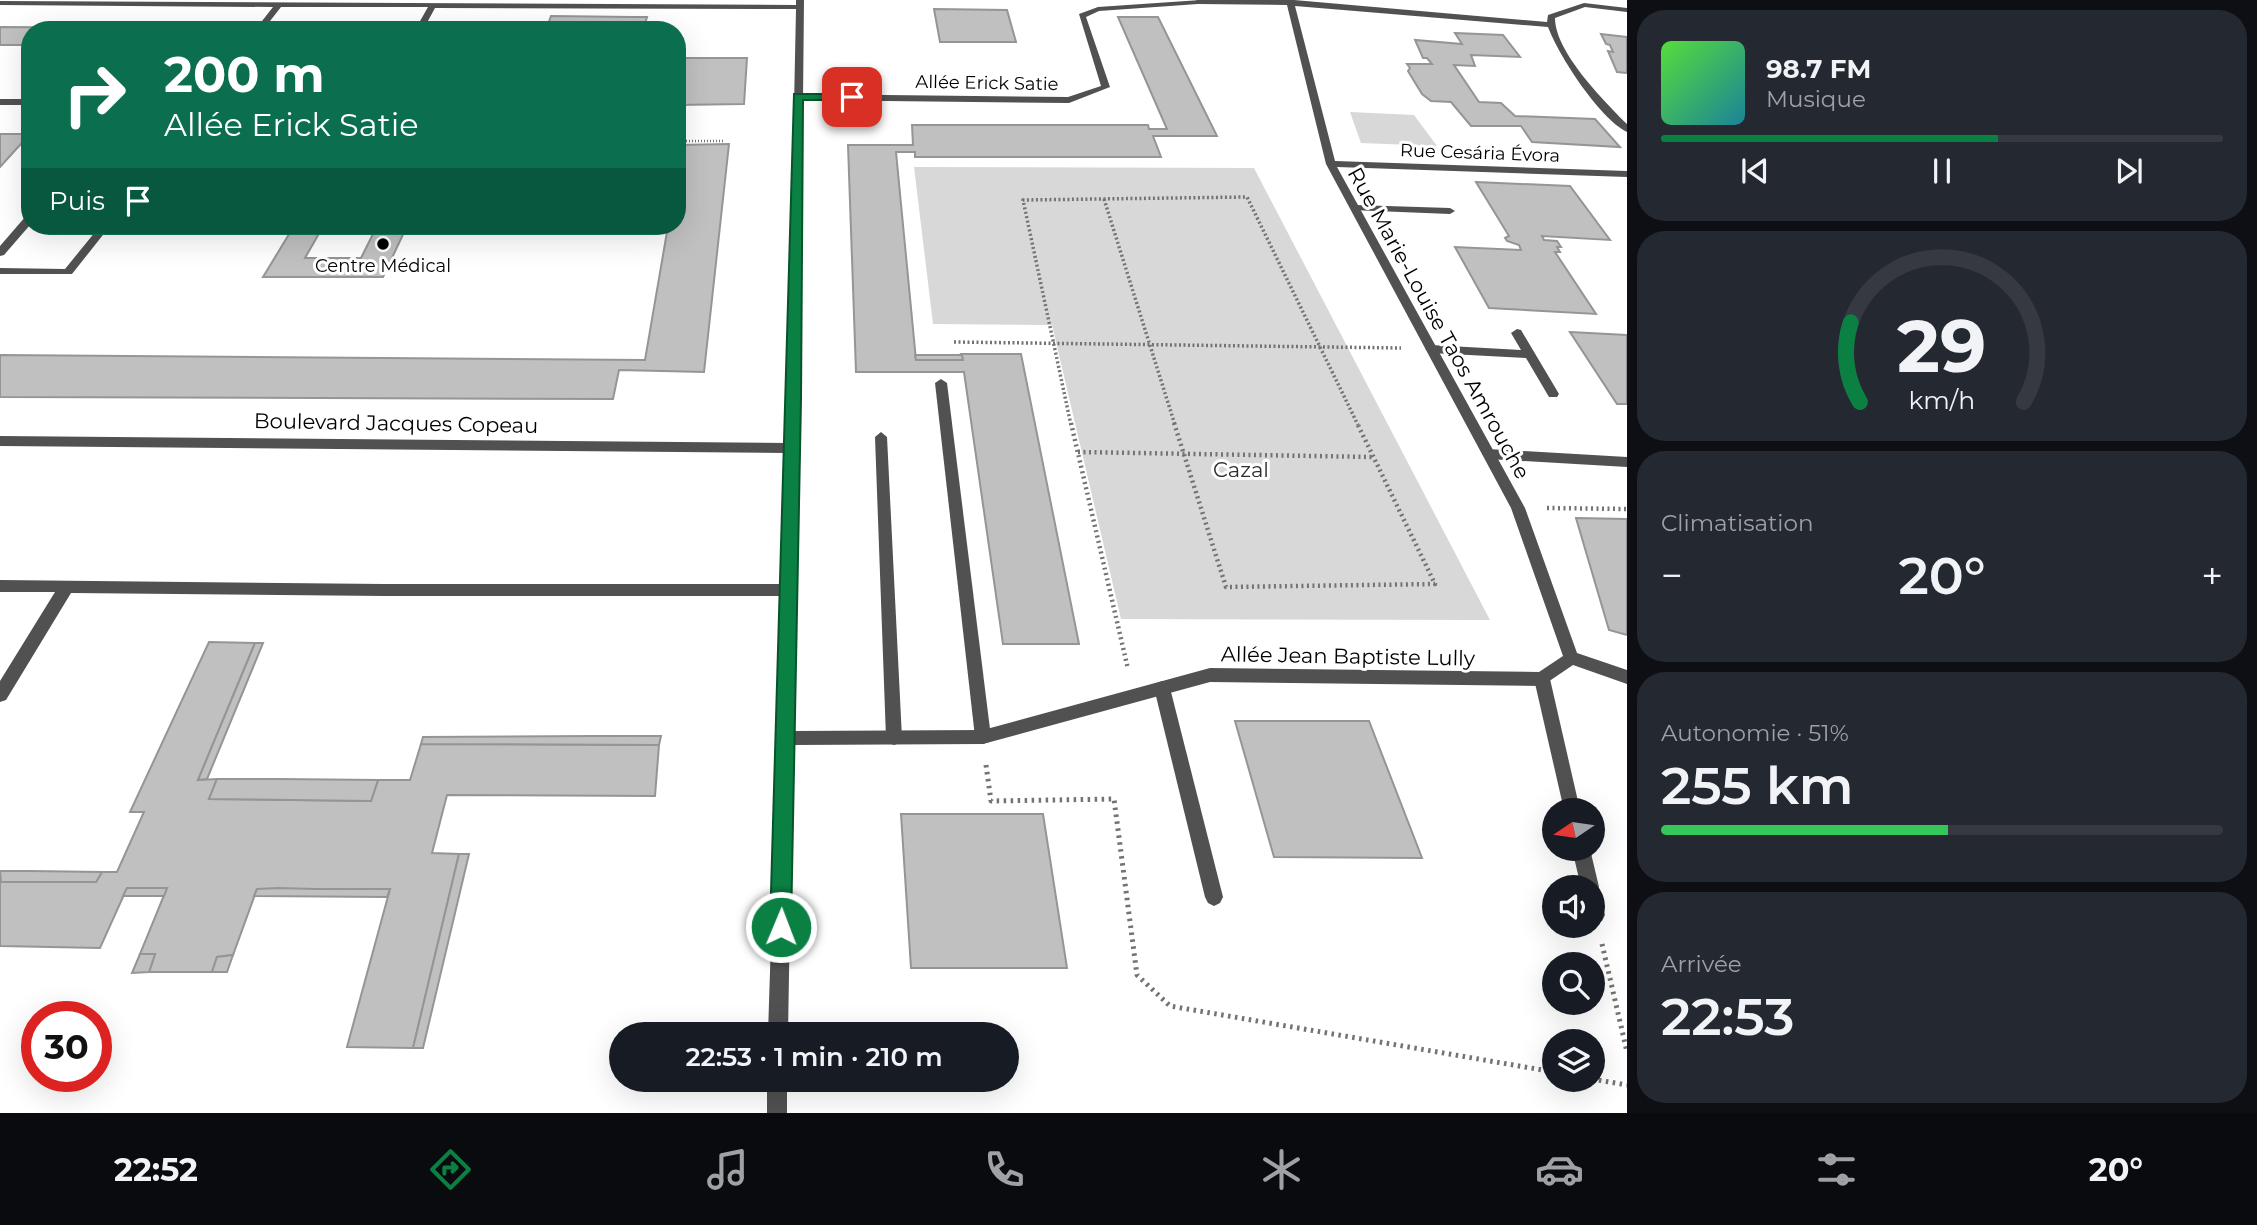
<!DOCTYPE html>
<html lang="fr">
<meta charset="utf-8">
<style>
:root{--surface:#171b24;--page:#242831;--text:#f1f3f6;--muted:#9ea1a6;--line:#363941;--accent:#0b8043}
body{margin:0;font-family:Montserrat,sans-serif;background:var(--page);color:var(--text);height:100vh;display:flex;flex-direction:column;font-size:26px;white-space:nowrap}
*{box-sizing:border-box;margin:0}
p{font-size:23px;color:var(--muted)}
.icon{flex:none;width:38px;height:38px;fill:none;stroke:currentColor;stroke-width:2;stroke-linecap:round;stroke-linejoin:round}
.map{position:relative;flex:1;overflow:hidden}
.side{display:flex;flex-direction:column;gap:10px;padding:10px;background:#0d0f14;width:630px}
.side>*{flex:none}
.hud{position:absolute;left:21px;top:21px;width:665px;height:214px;border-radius:28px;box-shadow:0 7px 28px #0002;background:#0b6e4f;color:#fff;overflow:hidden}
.needle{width:46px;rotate:257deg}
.controls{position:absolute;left:1542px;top:798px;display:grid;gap:14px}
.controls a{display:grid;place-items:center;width:63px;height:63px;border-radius:50%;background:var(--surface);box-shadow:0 7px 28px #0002;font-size:35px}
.speed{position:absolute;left:21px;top:1001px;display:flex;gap:14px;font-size:35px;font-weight:700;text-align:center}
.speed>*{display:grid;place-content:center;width:91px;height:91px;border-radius:50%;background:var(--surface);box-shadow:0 7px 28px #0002;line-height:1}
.speed .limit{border:10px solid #d22;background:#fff;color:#111}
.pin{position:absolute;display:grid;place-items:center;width:60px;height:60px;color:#fff;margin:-30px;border-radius:14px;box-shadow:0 4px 10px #0006}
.me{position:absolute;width:77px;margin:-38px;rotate:1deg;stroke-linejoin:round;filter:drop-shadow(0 0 5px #0008)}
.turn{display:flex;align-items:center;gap:24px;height:147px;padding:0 28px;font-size:32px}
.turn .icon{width:91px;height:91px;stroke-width:2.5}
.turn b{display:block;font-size:49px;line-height:60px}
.then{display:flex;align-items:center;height:66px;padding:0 28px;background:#0003;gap:14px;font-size:26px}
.big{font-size:52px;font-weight:600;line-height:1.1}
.side .tile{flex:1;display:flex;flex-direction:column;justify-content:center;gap:10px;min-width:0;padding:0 24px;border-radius:28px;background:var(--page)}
.side .dial{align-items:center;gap:0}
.dial svg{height:182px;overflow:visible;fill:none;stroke:var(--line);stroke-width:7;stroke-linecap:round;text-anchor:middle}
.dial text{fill:var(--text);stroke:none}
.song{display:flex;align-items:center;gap:21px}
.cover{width:84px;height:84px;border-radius:10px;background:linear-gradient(135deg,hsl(110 70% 55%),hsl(190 70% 35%))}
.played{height:7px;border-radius:4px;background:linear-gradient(90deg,var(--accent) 60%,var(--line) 60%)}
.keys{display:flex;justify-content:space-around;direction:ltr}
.heat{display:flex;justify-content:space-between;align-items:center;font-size:38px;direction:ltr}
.charge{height:10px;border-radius:5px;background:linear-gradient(90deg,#34c759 51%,var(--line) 0)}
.trip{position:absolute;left:609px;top:1022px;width:410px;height:70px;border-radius:35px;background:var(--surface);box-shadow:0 7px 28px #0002;font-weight:600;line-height:70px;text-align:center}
.menu{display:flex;height:112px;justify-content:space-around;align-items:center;background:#090b0e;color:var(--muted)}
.menu .icon{width:49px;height:49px}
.menu .current{color:var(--accent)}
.menu b{font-size:32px;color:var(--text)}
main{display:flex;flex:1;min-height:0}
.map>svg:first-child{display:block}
</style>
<main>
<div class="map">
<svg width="1627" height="1113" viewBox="0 0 1627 1113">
<rect width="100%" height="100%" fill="#fff"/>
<g fill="#d8d8d8">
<path d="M1350,112L1414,115L1437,146L1361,143Z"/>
<path d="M914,167L1254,168L1490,620L1121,619L1052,325L933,324Z"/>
</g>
<g fill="#c0c0c0" stroke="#959595" stroke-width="2" fill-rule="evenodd">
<path d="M934,9L1007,10L1016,42H940Z"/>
<path d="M551,16L632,17H647L643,30H546Z"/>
<path d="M1118,17H1158L1217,136H1153L1161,157H915V152H896L916,360H963L961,354H1021L1079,644H1003L964,372H856L848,145H913L912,125H1148L1149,129H1167Z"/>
<path d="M460,25H506L504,30H457Z"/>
<path d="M0,27L179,28H240L30,30V45H0Z"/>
<path d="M312,27H350L348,30H310Z"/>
<path d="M1455,33L1503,35L1520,57L1471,55L1475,66L1454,65L1479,102L1501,103L1515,116L1595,119L1620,147L1532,142L1521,126H1471L1451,102L1431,101L1422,94L1408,71L1410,68L1407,64H1432L1427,58H1423L1415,40L1462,44Z"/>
<path d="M1601,34L1627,37V73L1617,72L1608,51L1613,52L1610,45L1606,44Z"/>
<path d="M677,58H747L744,104L677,105Z"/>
<path d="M0,134H30L0,167Z"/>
<path d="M729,144L704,372L619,370L613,399L0,397V355L645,360L668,226H677V169L680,152H677V145Z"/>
<path d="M1476,182L1570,186L1610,240L1542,236L1544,240L1557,241L1561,247H1557L1560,252H1555L1596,314L1489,308L1455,247L1521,250L1519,245L1507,241L1505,238L1509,236Z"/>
<path d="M294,226H407L383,277H263ZM321,230H375L361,258H305Z"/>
<path d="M1570,332L1627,335V404H1617Z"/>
<path d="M915,355H962L963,360H916Z"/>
<path d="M1576,518L1627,519V635L1609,630Z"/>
<path d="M209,642L255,643L198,780L217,779L209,799L371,801L378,780H410L421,744L659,745L655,796L447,795L432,853L459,854L413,1048L347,1047L390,889H257L233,955L217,957L212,972H149L155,954H140L167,888H127L100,948L0,946V882H96L102,872H117L144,812H130Z"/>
<path d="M255,643H263L207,779L198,780Z"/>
<path d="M1235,721H1369L1422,858L1274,857Z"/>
<path d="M593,736H661L659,745L421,744L423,737Z"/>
<path d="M217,779H278L378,780L371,801L209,799Z"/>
<path d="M901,814H1043L1067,968H911Z"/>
<path d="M459,854H469L423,1048H413Z"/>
<path d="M0,871H30L102,872L96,882H1Z"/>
<path d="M127,888H167L164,896H123Z"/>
<path d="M278,888L316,889H390L387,897L254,896L257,889Z"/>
<path d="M140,954H155L149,972L132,973Z"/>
<path d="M233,955L227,972H212L217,957Z"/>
</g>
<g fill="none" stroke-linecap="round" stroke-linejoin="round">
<path stroke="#737373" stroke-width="2.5" stroke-dasharray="1 2" stroke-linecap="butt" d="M677,141H723"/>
<g stroke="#737373" stroke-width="3.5" stroke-dasharray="2 2.5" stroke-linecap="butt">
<path d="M1104,199L1175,425"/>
<path d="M954,342L1401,348"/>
<path d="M1071,425L1023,200L1247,197L1358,425"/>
</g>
<g stroke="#737373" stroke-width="4.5" stroke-dasharray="2 3.5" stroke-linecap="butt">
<path d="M1071,423L1128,669"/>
<path d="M1174,423L1226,587L1435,584L1357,423"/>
<path d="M1078,452L1373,457"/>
<path d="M1547,508L1627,509"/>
</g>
<g stroke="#737373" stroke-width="5" stroke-dasharray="2.5 4.5" stroke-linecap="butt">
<path d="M986,765L991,801L1114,799L1137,975L1170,1006L1554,1072"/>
<path d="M1602,944L1627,1052"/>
<path d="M1592,1079L1627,1085"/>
</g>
<g fill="#515151" fill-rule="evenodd">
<path d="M1201,0L1202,2L1198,4L1099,11L1086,17L1110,87L1069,103L798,100L794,97L798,94L1068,97L1101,86L1079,14L1098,7Z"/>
<path d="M1355,205L1450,208L1455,211L1450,214L1351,210V206Z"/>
<path d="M1517,329L1521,330L1559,394L1557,397H1549L1526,358L1431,353L1425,349L1431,345L1521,350L1511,333Z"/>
<path d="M941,379L947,383L991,737L989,742L983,744L977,742L975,737L935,383Z"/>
<path d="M881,432L887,437L902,738L900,743L894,745L888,743L886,738L875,437Z"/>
<path d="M1488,449L1627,457V467L1488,459L1482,454Z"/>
<path d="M1542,672L1547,674L1550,679L1580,810H1564L1534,679L1537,674Z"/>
<path d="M1162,681L1167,683L1170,688L1223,897L1220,903L1214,906L1208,903L1205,897L1154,688L1157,683Z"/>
<path d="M1572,849H1590L1599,887L1596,893L1605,915L1602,921L1596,924L1592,923V887H1581Z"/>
</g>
<g fill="#515151" fill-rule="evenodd">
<path d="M796,0H804L800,399L794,731L983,730L1210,668L1539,672L1563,656L1511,508L1326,164L1287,5L1198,4L1194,2L1197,0H1294L1547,22L1548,15L1584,3L1627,8V12L1585,7L1555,18C1555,52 1604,101 1627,124V132C1599,118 1559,56 1548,27L1295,6L1335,161L1627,171V177L1337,167L1525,508L1577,653L1627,670V684L1573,665L1542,686L1210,682L983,744L793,745L788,1034H768L782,596H384L71,593L6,700L0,702V681L55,592H0V580L384,584H782L786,453L0,446V436L787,443L796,9L435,8L423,30H415L428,7H281L263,30H255L273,7L0,5V1L796,5Z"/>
<rect x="0" y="99" width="30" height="6"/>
<path d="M30,215V225L4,255L0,256V246L26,216Z"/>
<path d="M100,226H110L72,274H0V268L65,269Z"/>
<rect x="767" y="1080" width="20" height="33"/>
</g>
</g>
<path fill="#0b8043" stroke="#07532c" stroke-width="2" d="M794,94H852L857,97L852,100H803L801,399L791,927L788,934L781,937L773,934L770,927Z"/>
<circle fill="#000" stroke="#fff" stroke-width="2.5" cx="383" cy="244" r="7"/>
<g text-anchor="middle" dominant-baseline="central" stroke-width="6" stroke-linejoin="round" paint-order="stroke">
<g font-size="18" fill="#000" stroke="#fff">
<text transform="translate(987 83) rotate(1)">Allée Erick Satie</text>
<text transform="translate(1480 153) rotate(2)">Rue Cesária Évora</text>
</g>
<g font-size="18" fill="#000" stroke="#fff">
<text x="383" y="266">Centre Médical</text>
</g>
<g font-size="21" fill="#000" stroke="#fff">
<text transform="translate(1439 323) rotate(61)">Rue Marie-Louise Taos Amrouche</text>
<text transform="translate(396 423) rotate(1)">Boulevard Jacques Copeau</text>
<text transform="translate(1348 656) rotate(1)">Allée Jean Baptiste Lully</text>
</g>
<g font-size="21" fill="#2f2f2f" stroke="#fff">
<text x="1241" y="469">Cazal</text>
</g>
</g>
</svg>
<div class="controls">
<a><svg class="needle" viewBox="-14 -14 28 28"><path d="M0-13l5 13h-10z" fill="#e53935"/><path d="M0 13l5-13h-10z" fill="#9ea1a6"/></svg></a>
<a><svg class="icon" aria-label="sound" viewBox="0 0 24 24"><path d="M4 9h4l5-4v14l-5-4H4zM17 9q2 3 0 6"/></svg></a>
<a><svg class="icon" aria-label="search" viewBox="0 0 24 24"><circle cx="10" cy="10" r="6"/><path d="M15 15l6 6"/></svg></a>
<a><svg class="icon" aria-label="layers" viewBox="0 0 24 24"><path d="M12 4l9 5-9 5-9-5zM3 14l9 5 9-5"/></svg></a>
</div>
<div class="speed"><div class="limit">30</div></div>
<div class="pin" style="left:852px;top:97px;background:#d93025"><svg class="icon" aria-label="arrive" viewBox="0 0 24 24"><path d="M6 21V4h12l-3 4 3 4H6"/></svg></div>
<svg class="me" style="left:781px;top:927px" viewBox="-20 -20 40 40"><circle r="17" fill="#0b8043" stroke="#fff" stroke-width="3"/><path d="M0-11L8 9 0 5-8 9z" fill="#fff"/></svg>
<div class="trip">22:53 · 1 min · 210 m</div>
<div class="hud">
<div class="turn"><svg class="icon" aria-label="right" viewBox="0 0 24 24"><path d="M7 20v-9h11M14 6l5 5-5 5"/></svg><div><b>200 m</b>Allée Erick Satie</div></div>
<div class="then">Puis<svg class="icon" aria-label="arrive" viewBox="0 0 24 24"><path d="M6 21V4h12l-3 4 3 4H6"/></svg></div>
</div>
</div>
<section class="side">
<div class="tile">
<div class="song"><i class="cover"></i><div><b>98.7 FM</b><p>Musique</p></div></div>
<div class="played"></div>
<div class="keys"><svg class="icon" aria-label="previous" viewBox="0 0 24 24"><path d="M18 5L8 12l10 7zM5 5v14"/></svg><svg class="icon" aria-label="pause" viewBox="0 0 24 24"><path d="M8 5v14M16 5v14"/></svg><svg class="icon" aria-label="next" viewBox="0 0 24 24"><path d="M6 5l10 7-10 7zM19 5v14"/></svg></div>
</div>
<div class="tile dial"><svg viewBox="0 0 100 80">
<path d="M14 69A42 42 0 1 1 86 69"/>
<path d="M14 69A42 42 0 0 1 10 34" stroke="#0b8043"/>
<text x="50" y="56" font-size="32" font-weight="700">29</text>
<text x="50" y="72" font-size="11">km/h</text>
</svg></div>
<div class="tile"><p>Climatisation</p>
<div class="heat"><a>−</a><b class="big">20°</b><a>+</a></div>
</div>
<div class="tile"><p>Autonomie · 51%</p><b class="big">255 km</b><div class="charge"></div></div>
<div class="tile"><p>Arrivée</p><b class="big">22:53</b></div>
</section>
</main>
<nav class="menu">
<b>22:52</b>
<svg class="icon current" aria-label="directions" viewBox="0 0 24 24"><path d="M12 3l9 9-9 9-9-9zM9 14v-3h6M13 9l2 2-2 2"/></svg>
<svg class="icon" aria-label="music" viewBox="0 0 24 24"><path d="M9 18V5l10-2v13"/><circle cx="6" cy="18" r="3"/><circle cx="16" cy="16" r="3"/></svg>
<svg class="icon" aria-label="phone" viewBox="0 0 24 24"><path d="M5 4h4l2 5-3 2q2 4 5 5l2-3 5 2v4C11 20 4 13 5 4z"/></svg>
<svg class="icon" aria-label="climate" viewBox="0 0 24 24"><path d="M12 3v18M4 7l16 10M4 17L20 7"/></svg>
<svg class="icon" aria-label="car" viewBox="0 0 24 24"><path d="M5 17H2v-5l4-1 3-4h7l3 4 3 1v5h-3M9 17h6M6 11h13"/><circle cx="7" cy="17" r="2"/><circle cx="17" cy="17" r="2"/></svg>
<svg class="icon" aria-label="filters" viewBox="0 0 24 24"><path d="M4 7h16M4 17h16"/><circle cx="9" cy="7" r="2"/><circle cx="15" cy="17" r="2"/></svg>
<b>20°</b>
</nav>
